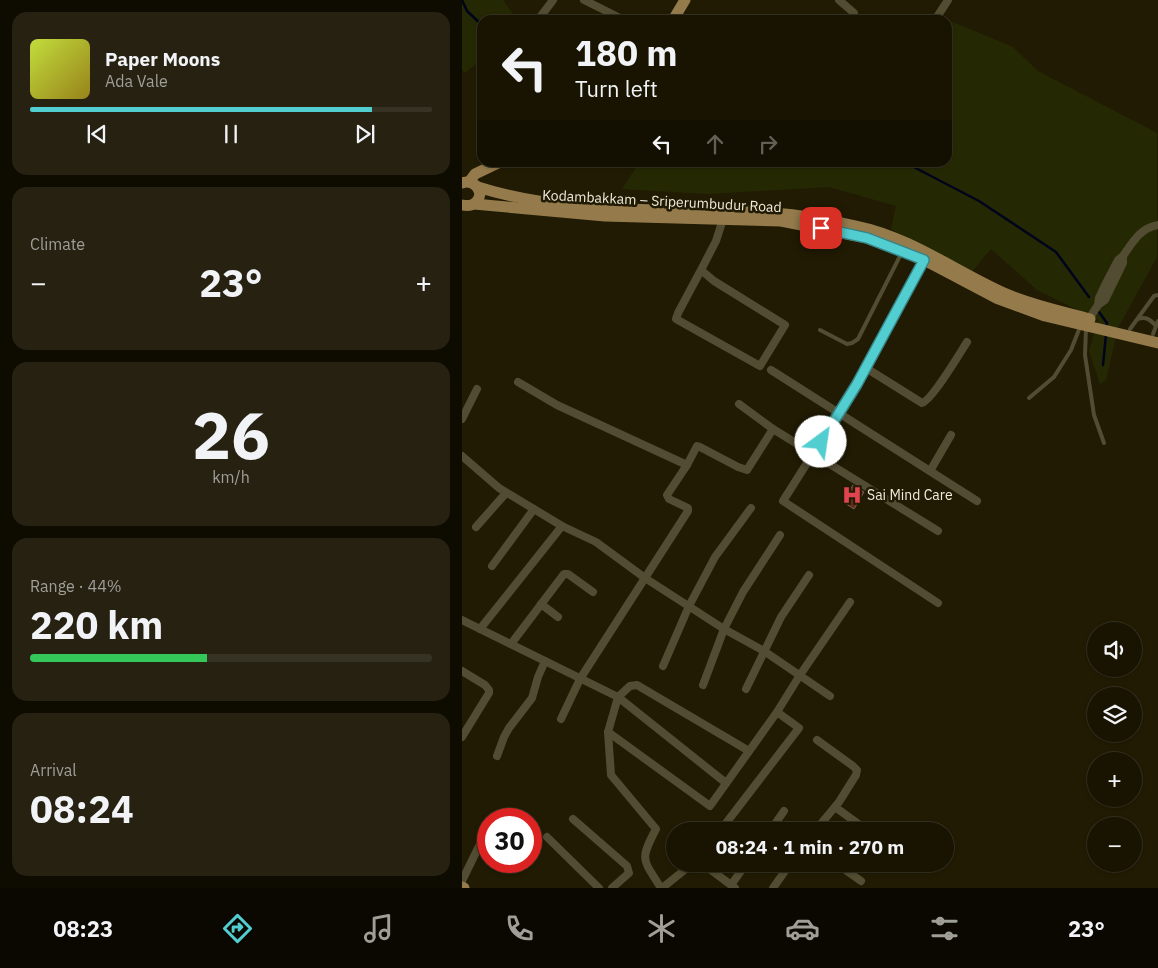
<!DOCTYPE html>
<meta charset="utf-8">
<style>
:root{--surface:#191402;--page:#262111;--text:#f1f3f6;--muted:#9f9e99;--line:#373324;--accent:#52cdd0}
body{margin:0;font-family:"IBM Plex Sans",sans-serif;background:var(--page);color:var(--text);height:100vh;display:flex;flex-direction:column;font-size:19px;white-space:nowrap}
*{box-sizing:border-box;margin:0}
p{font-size:16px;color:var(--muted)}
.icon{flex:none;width:28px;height:28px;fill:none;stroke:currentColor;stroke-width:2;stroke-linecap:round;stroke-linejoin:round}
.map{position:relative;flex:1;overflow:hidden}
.side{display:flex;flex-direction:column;gap:12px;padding:12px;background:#0e0b01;width:462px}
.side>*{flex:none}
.guide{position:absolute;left:15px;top:15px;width:475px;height:152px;border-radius:15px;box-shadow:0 1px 4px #0004,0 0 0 1px var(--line);background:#191402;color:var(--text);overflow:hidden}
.tools{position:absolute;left:625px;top:622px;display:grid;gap:10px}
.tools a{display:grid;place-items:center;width:55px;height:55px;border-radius:50%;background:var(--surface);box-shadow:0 1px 4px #0004,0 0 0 1px var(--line);font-size:25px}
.speed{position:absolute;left:15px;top:808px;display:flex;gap:10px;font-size:25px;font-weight:700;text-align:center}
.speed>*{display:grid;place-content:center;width:65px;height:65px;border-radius:50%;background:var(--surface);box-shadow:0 1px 4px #0004,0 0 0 1px var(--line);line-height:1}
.speed .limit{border:8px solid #d22;background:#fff;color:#111}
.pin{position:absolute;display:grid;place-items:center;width:42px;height:42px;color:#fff;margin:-21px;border-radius:10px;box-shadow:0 2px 8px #0006}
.me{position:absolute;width:55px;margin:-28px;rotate:31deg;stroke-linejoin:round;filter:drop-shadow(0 0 4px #0008)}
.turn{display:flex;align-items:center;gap:18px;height:105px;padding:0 15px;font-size:22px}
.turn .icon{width:65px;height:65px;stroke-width:2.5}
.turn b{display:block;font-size:35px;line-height:42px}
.lanes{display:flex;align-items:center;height:48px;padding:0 15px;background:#0003;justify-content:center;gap:25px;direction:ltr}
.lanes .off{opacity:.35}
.big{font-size:38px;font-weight:700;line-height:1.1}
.side .tile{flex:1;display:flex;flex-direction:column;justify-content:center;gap:8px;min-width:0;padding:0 18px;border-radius:15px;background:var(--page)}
.side .dial{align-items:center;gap:0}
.dial b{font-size:65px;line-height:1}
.song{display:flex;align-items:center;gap:15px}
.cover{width:60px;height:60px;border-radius:8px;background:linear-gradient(135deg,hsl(70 70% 55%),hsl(50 70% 35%))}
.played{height:5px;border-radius:2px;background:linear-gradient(90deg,var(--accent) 85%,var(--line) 85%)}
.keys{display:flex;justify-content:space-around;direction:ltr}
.heat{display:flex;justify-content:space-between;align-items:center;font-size:28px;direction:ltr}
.charge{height:8px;border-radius:4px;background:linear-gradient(90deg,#34c759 44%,var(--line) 0)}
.trip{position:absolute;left:204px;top:822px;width:288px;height:50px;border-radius:25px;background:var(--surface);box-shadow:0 1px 4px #0004,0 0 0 1px var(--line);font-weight:700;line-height:50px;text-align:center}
.tab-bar{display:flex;height:80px;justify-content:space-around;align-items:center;background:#0a0801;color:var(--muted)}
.tab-bar .icon{width:35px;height:35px}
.tab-bar .on{color:var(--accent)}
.tab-bar b{font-size:22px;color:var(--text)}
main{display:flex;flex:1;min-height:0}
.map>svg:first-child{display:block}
</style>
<main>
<section class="side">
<div class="tile">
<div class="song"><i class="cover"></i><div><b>Paper Moons</b><p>Ada Vale</p></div></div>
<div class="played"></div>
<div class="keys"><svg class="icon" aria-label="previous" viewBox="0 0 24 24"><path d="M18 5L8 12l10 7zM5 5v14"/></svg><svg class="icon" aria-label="pause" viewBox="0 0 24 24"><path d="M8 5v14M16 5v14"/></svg><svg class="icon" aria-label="next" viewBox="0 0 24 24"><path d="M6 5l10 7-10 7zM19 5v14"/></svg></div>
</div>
<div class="tile"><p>Climate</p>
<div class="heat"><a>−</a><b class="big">23°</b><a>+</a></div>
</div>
<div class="tile dial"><b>26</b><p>km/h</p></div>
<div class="tile"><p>Range · 44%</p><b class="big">220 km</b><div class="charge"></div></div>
<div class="tile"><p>Arrival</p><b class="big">08:24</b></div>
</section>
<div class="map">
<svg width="696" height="888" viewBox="0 0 696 888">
<rect width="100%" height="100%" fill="#211b03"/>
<g fill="#252903">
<path d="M0,0H41L55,20H20V59L3,73L0,70Z"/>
<path d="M483,19L551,47L576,71L695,133V257L656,328L644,380L638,384L627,351L636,320L575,290L529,249L509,273L429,229L434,206L367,187L246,194L160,189L177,163L485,162V20H483Z"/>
</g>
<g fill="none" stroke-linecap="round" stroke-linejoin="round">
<g stroke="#00041b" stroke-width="2.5">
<path d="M0,0L5,11L20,25"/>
<path d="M442,162L517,201L594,252L627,297"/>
<path d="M637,312L645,323L644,328"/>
<path d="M641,365L644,334"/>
</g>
</g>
<path fill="#602d1a" stroke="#795c52" d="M391,485L402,492L392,509L381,502Z"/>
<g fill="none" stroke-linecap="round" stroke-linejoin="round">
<g stroke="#524c32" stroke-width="4">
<path d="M676,319C684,316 689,320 694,326"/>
<path d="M624,328L623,355L632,415L642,443"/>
<path d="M668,329L692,296L696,295"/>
<path d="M358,330L385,344L390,343L396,339L440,252"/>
<path d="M691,334L696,321"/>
<path d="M567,398L592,377L609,350L618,327"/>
</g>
<g stroke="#524c32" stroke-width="8">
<path d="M122,0L162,20"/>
<path d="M377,0L392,13L390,20"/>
<path d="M76,20L91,0"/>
<path d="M473,20L486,0"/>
<path d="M19,84H20"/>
<path d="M661,256C670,243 678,228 696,225"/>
<path d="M463,257L395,384L321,501L476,603"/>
<path d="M239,270L216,313L214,319L298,366L323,325L252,281L239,270L254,241L262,216"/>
<path d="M627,319L636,305L637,298L644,283L656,260L661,256V263L643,300L636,305"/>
<path d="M404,368L460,403C470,400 498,353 505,342"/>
<path d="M309,370L515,501"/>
<path d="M56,382L95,405L225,465"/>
<path d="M277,404L311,429"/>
<path d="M0,419L15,389"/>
<path d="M0,456L37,488L100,526L134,542L183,578L262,629L302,651L368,696"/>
<path d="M468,471L489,435"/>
<path d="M14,527L44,493"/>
<path d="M30,566L72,509"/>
<path d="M79,604L96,617"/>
<path d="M0,620L156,697L264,783"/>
<path d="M18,629L100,526"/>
<path d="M49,644L102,574H106L131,592"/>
<path d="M201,666L227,606L253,557L289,508"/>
<path d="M0,671L23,685L27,690V693L0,737"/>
<path d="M241,685L262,629L281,592L318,535"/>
<path d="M284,689L319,617L347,575"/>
<path d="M99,719L118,679L226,511V508L207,499L205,495L225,465L235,446L238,447L276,467L285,470L311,429L476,531"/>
<path d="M146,732L248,806L315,712L338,675L388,602"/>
<path d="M35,756L42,737L47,728L70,698L76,677L83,661"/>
<path d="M373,807L406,831"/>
<path d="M111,819L165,866L167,873L150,888"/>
<path d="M258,831L337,728L315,712"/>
<path d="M308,831L322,811"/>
<path d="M353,831L377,802L394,775L395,770L391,766L355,740"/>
<path d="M85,837L137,888"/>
<path d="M241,864L273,888"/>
<path d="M375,864L399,881"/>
<path d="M0,881L19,842"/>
<path d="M269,885L284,864"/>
<path d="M199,888C181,859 177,861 194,829L149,775L146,732L156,697L168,686L175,685L287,751"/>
<path d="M200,888L230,864"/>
<path d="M311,888L328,864"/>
</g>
<g stroke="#957b4c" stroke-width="11">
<path d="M211,20L223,0"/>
<path d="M7,182L13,174L38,162"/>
<path d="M0,183C9,180 16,185 18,194C16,204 9,207 0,205"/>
<path d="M16,187C109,217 215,207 312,213C339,215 367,220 394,226C448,237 493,271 542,293C569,305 599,311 628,319"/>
<path d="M12,204L143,216L319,221L405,238L462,260L534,298L583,316L696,343"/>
<path d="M0,887L2,888"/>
</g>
</g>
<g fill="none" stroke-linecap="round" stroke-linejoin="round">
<defs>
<path id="route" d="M359,228L405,238L462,260L395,384L359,442"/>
</defs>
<use href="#route" stroke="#358587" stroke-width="12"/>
<use href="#route" stroke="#52cdd0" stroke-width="9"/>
</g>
<defs>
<symbol id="hospital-bare" viewBox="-9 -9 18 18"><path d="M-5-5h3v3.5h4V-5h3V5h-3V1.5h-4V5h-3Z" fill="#e0444e" stroke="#211b03" stroke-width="2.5" paint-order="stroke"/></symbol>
</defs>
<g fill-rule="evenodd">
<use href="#hospital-bare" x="376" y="481" width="28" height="28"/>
</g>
<g text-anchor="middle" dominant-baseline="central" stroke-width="5" stroke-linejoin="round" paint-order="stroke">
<g font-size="14" fill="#f0ecdd" stroke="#211b03">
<text transform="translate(200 201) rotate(3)">Kodambakkam – Sriperumbudur Road</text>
</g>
<g font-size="14" fill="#f0ecdd" stroke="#211b03" text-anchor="start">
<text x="405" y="495">Sai Mind Care</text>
</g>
</g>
</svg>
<div class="tools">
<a><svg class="icon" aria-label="sound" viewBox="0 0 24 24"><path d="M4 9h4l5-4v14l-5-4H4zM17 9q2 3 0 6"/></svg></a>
<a><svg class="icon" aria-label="layers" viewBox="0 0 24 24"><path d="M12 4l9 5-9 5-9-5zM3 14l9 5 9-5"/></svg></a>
<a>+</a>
<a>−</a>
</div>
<div class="speed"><div class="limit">30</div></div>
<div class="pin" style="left:359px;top:228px;background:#d93025"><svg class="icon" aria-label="arrive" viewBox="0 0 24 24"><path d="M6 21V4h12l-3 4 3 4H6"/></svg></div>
<svg class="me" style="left:359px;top:442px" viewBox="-20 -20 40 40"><circle r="19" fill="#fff"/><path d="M0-13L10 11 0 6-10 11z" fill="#52cdd0"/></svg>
<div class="trip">08:24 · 1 min · 270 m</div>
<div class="guide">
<div class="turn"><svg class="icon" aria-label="left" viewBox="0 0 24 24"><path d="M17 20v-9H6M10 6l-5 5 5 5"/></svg><div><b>180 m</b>Turn left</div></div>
<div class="lanes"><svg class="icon" aria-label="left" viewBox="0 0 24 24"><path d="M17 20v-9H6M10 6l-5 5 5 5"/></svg><svg class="icon off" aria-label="ahead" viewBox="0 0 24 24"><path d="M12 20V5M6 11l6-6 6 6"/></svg><svg class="icon off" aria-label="right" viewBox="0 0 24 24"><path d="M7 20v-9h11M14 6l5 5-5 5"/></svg></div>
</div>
</div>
</main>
<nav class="tab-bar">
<b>08:23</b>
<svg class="icon on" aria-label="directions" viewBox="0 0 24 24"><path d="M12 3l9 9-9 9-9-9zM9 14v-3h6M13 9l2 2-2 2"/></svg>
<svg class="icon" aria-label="music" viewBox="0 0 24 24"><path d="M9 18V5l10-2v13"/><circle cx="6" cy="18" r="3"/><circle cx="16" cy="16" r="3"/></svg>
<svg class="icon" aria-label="phone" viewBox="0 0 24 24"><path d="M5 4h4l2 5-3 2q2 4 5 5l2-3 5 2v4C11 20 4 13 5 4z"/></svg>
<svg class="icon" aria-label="climate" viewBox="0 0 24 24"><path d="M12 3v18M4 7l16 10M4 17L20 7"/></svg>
<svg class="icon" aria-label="car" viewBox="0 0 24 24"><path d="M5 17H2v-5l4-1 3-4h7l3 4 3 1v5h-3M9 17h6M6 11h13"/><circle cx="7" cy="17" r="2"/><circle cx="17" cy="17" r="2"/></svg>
<svg class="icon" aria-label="filters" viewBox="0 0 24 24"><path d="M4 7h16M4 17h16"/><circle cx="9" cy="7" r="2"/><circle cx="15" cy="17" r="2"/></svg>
<b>23°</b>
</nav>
